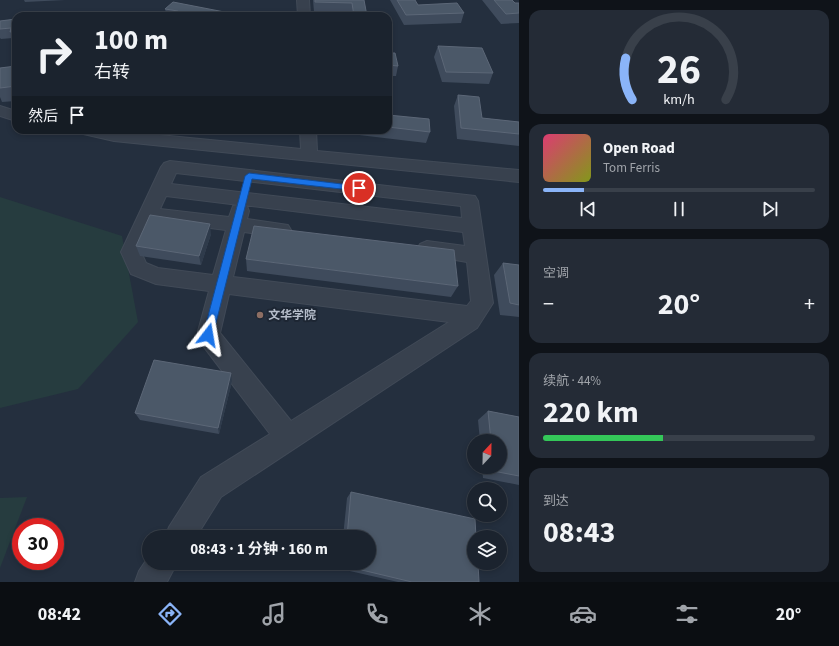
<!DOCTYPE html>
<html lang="zh">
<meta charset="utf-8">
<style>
:root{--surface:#1b232e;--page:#242b36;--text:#f1f3f6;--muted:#a0a4aa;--line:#39404a;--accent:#8ab4f8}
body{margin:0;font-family:"Source Sans 3","Noto Sans SC",sans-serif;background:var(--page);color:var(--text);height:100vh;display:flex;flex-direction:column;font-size:15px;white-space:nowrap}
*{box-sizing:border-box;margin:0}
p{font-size:13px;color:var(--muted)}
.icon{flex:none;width:22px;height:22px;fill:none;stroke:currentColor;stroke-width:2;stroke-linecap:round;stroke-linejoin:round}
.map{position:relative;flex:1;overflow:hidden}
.drawer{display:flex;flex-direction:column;gap:10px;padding:10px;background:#0f1319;width:320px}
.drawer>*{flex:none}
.guide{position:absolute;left:12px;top:12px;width:380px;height:122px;border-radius:12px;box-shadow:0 2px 6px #0003,0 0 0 1px var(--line);background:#1b232e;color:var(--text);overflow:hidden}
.needle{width:26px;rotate:22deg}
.fabs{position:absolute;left:467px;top:434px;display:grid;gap:8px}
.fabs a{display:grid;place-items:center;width:40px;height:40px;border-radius:50%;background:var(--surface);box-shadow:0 2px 6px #0003,0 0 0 1px var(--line);font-size:20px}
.speed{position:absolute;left:12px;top:518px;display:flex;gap:8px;font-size:20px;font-weight:700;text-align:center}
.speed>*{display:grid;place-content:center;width:52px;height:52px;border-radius:50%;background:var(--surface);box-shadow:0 2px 6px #0003,0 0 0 1px var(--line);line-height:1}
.speed .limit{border:6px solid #d22;background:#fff;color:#111}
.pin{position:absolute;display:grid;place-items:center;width:34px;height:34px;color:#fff;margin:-17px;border:2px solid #fff;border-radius:50%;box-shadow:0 1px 4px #0007}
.me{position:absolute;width:44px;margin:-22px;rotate:14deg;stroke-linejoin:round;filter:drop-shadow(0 0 3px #0008)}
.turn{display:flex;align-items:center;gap:14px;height:84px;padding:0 16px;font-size:18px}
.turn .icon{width:52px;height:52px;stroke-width:2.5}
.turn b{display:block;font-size:28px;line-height:34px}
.then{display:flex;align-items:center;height:38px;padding:0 16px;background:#0003;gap:8px;font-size:15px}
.big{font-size:30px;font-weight:700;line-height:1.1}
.drawer .widget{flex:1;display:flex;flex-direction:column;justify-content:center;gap:6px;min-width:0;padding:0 14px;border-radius:12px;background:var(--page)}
.drawer .dial{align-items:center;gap:0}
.dial svg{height:104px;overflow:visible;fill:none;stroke:var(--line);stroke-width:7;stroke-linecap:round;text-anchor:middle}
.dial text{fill:var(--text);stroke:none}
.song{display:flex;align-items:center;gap:12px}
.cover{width:48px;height:48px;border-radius:6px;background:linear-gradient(135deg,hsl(340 70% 55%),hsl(70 70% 35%))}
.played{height:4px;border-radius:2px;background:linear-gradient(90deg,var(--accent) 15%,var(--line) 15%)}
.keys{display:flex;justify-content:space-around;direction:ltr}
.heat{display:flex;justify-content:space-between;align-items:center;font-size:22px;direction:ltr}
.charge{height:6px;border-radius:3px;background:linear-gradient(90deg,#34c759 44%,var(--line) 0)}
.trip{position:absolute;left:142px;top:530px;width:234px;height:40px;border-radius:20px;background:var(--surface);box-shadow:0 2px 6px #0003,0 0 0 1px var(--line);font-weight:700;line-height:40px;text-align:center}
.tabs{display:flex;height:64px;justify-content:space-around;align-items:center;background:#0b0e12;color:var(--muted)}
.tabs .icon{width:28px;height:28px}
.tabs .active{color:var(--accent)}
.tabs b{font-size:18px;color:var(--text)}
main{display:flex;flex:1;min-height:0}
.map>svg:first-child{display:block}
</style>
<main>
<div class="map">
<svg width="519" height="582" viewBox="0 0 519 582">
<rect width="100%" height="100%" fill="#242f3e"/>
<g fill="#263c3f">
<path d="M0,197L122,236L138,322L78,389L0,408Z"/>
<path d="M27,497L0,568V498Z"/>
</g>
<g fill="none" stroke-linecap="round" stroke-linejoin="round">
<defs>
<g id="minor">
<path d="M297,0H309L310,16H298Z"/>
<path d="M0,106L16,111V121L0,116Z"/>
<path d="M77,130H109L301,149L300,130H316L317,151L519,170V182L114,141L79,133Z"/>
<path d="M170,161L475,196L478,201L493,303L477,328L221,497L196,537H165L169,527L201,477L270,434L200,342L197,335L209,291L156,284L131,274L121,252L161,167L164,163ZM176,173L461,206L462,218L171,184ZM166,196L239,205L233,206L229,217L160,209ZM243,205L463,232L465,246L427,241L420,244L417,249L420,254L467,262L471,301L467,306L233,277L244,232L281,237L288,235L291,230L288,225L247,219L249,211L247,206ZM154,221L226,230L213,275L158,268L146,263L141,252ZM229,294L449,322L291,421L220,333Z"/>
<path d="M149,556V563H177L167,582H135L139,571Z"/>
</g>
</defs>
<use href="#minor" stroke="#414a57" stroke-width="2"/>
<use href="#minor" fill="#38414e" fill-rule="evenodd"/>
</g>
<g fill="#3f4b5c">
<path d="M24,0H65L25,2Z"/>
<path d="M313,0H364L367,16H351V13L314,12Z"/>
<path d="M390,0H415L418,5L464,13L461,23L404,25Z"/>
<path d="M482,0H512L515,3H519V23L501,24Z"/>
<path d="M165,9L245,16H167Z"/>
<path d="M16,19V42H15L13,38L1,39L0,38V21Z"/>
<path d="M438,46L493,73L489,84L442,82L434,57Z"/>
<path d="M388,53L398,66L396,76H388Z"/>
<path d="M16,66V101L2,102L0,97V68Z"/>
<path d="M458,95L482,118L519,122V146L457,139L454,106Z"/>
<path d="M388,115L430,132L426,143L334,132L335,130H388Z"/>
<path d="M222,130H236L235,131Z"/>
<path d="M211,234L201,265L140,256L136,246Z"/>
<path d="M246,259L458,286L451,297L247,271Z"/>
<path d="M503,263L519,265V317L500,315L494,275Z"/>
<path d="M232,381L219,434L140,420L135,413Z"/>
<path d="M488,411L519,417V485L483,478L482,467H500V441H480L478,420Z"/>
<path d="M351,492L479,582H398L341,569V563H369V537H343L347,498Z"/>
</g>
<g fill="#2f3b4b">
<path d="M210,224L211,234L201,265L199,256Z"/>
<path d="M231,373L232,381L219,434L218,428Z"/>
</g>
<g fill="#4b5868" stroke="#5c6777">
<path d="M315,0H364L367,16H354L352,3L315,2Z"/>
<path d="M397,0H415L418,5L457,3L464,13L406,15Z"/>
<path d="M494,0H512L515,3H519V13L506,14Z"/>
<path d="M173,2L245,16H203L198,15L197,16H181L174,15L178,11L165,9Z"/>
<path d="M102,12V16H57Z"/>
<path d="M16,19V31L10,32L11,28L0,29V21Z"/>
<path d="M438,46L482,48L493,73L446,72Z"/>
<path d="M388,53H395L398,66L388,65Z"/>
<path d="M16,66V86L0,88V68Z"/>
<path d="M458,95L479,97L482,118L519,122V134L461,128Z"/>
<path d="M388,115L429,119L430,132L388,127Z"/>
<path d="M150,215L210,224L199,256L136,246Z"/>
<path d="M254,226L454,250L458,286L246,259Z"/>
<path d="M503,263L519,265V305L510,303Z"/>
<path d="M154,360L231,373L218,428L135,413Z"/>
<path d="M488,411L519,417V476L493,471V467H500V441H491Z"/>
<path d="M351,492L475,519L476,537H474V563H478L479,582H412L345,566V563H369V537H347Z"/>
</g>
<path fill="#1a73e8" stroke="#114b97" d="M249,173L359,186L363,188L359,191L252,179L213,335L211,338L208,339L204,338L203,335L245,176Z"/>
<circle fill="#8d6e63" stroke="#1d2633" stroke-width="1.5" cx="260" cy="315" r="4"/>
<g text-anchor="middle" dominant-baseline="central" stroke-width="4" stroke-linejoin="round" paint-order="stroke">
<g font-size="12" font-weight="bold" fill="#b4bcc9" stroke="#1d2633" text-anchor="start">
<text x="268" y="315">文华学院</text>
</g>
</g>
</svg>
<div class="fabs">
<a><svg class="needle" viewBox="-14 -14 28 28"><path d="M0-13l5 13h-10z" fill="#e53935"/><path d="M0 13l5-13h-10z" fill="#a0a4aa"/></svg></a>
<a><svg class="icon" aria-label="search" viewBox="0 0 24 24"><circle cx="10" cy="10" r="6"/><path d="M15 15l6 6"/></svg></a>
<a><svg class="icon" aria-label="layers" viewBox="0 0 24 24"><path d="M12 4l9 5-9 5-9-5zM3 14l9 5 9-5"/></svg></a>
</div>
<div class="speed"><div class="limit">30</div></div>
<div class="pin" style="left:359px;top:188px;background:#d93025"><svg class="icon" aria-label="arrive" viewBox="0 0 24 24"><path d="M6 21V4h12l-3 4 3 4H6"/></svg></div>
<svg class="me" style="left:208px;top:335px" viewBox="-20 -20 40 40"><path d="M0-17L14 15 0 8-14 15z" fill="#1a73e8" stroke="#fff" stroke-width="4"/></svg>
<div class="trip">08:43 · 1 分钟 · 160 m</div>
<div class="guide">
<div class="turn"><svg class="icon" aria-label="right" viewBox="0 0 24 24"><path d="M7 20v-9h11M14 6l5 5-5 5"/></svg><div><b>100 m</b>右转</div></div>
<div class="then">然后<svg class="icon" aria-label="arrive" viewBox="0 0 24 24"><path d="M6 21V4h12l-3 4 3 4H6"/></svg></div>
</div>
</div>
<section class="drawer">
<div class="widget dial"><svg viewBox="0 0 100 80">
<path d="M14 69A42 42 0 1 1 86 69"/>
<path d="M14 69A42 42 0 0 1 9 37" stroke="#8ab4f8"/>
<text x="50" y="56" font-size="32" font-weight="700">26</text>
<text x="50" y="72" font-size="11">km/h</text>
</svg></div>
<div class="widget">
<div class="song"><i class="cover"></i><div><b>Open Road</b><p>Tom Ferris</p></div></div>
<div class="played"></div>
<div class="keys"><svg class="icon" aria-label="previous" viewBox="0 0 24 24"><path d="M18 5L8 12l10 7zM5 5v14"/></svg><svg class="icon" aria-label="pause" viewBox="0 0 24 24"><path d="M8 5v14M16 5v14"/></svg><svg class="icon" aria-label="next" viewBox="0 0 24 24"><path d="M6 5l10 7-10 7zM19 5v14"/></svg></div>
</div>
<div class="widget"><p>空调</p>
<div class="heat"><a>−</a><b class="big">20°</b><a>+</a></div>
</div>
<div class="widget"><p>续航 · 44%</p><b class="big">220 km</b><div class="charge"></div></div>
<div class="widget"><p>到达</p><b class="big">08:43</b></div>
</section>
</main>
<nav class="tabs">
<b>08:42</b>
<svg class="icon active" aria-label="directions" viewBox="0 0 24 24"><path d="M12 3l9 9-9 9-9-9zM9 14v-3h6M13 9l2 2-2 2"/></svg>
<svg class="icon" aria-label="music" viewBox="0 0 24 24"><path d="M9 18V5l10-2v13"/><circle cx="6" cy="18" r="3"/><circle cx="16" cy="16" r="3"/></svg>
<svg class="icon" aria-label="phone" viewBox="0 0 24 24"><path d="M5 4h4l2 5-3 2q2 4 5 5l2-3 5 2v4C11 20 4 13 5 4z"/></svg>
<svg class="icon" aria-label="climate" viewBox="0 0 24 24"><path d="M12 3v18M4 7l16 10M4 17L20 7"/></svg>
<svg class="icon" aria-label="car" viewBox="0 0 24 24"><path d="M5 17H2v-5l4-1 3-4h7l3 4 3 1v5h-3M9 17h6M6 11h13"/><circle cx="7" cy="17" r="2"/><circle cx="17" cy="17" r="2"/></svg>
<svg class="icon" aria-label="filters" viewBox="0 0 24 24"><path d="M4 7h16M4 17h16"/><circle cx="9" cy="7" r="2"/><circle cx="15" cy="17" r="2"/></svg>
<b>20°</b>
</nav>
